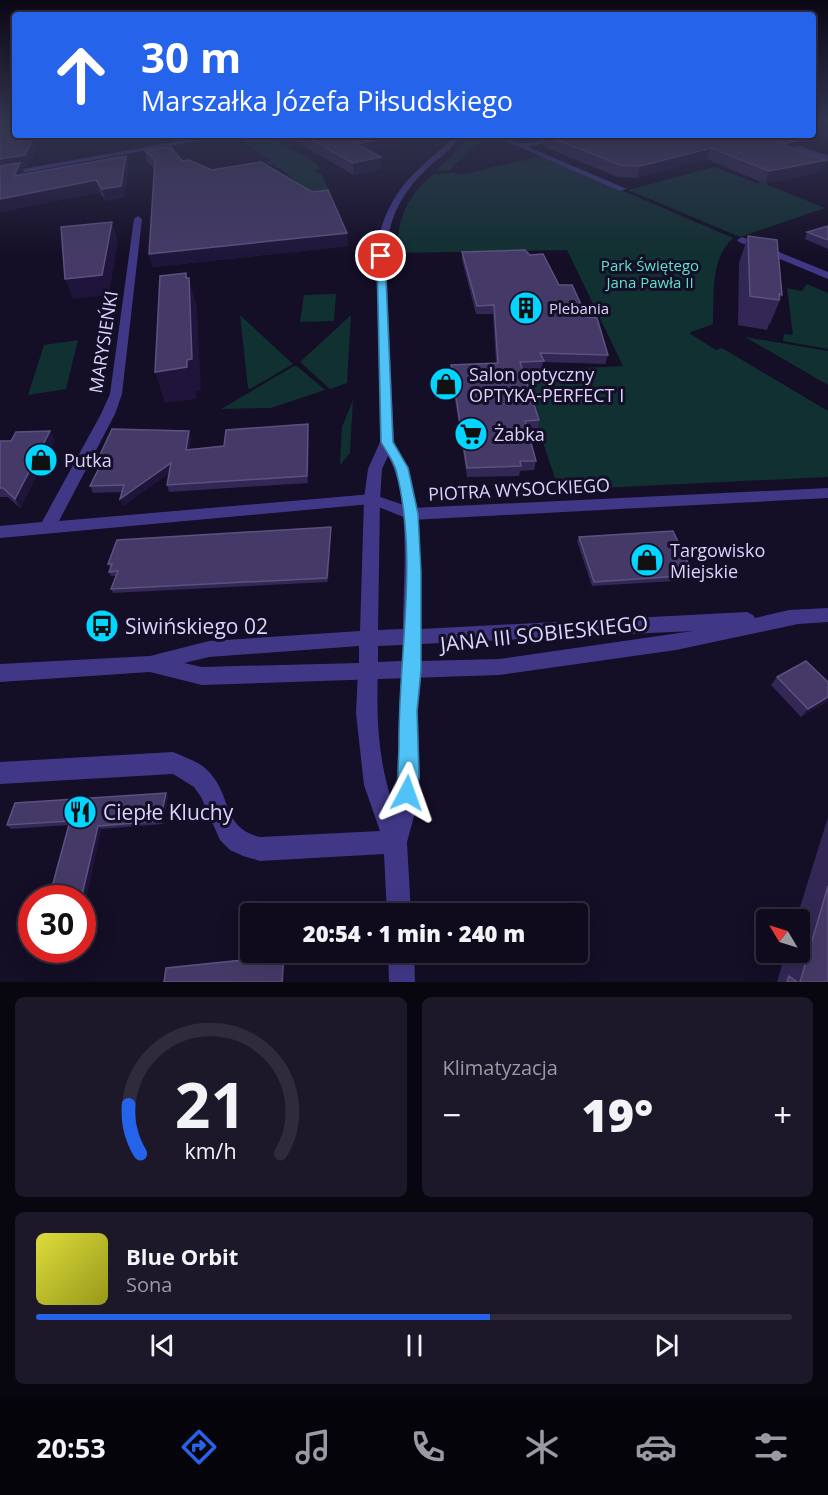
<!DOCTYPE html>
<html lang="pl">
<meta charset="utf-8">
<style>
:root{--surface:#0f0a1c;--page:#1d1829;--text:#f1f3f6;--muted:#9b9aa3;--line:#2f2b3b;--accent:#2563eb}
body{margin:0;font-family:"Open Sans",sans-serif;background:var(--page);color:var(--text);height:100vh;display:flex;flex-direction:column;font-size:22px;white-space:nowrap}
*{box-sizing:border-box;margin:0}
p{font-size:20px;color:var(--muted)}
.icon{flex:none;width:33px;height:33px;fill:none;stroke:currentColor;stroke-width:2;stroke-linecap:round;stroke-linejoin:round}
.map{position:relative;height:982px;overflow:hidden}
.details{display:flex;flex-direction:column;gap:15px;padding:15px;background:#08060f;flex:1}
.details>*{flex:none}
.hud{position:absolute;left:12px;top:12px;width:804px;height:126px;border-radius:6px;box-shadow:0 6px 24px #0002,0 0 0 2px var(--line);background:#2563eb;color:#fff;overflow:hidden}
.needle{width:39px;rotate:308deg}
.controls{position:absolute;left:756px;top:909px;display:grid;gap:12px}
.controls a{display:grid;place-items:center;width:54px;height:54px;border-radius:6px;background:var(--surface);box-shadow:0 6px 24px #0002,0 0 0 2px var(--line);font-size:30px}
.speed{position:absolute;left:18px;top:885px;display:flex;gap:12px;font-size:30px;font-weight:700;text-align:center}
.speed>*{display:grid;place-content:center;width:78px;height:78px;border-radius:50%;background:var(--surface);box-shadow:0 6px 24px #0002,0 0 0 2px var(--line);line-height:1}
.speed .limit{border:9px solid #d22;background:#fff;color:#111}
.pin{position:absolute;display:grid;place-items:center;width:51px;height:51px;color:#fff;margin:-26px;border:3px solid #fff;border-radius:50%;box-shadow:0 2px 6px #0007}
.me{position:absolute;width:66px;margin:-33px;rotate:4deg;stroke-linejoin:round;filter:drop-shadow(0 0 4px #0008)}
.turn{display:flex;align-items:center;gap:21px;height:126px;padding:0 30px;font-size:27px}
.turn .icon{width:78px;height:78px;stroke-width:2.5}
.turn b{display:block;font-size:42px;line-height:51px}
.big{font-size:45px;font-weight:800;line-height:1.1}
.details .card{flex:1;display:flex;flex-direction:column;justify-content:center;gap:9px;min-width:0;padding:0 21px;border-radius:9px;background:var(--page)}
.details .dial{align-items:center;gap:0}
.dial svg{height:156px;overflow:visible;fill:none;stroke:var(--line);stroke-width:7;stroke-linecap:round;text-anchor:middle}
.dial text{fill:var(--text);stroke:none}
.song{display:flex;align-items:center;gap:18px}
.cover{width:72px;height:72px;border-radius:9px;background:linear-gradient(135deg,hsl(60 70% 55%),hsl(60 70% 35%))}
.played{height:6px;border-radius:3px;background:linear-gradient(90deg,var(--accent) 60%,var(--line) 60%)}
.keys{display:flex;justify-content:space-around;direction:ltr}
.heat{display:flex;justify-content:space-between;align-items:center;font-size:33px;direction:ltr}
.details .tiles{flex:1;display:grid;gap:15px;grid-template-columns:1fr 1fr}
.card:last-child{grid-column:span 2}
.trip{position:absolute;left:240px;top:903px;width:348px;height:60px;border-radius:6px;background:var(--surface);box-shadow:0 6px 24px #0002,0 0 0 2px var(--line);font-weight:800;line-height:60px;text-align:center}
.tabs{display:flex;height:96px;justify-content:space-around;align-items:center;background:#06040b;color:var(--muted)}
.tabs .icon{width:42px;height:42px}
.tabs .on{color:var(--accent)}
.tabs b{font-size:27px;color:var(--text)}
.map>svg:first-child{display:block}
</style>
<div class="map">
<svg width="828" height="982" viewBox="0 0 828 982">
<rect width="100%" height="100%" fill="#140e26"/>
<g fill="#113031">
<path d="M270,136L316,163L319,169L315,170L316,173H321L329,190L308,194L290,186L297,182L280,168H276L275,164L267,165L266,163L271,161L242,141Z"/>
<path d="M468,139L477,140L480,144L474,146L449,170L436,171Z"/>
<path d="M537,157H544L733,238C710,259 714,295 713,324L689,333L716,350L722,348L828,411V477L559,490L519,371L623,366L567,250L398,253C396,219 408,196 433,174L455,173L460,175Z"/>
<path d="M714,167L757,183L761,182L825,208L740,237L633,192L641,189L631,192L628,190Z"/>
<path d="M807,284L828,293V349L783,341L784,334L793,335L787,288L802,291Z"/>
<path d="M336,294L334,321L300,322L304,295Z"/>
<path d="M240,315L293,364L250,389L248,388Z"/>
<path d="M351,315L347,383L330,389L300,362Z"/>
<path d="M745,337L828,351V385Z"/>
<path d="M78,340L66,389L28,395L44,345Z"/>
<path d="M294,366L298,367L325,390L271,408L221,409Z"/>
<path d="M353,400L350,453L340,465L342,427Z"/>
</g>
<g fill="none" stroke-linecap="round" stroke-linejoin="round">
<g fill="#403887" fill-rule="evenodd">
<path d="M215,135H229L0,177V173Z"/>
<path d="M492,135C503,135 513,144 524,143C542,143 558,135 576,135L528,147L627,189L620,191Z"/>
<path d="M760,135H769L828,156V160Z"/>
<path d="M138,216L142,219L122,394L115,414L59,521L372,494L412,508L828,488V498L411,520L371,504L0,538V526L42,522L101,414L110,394L134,219Z"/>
<path d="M742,237L828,272V279L739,242L737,240Z"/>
<path d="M412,661L419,664L422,670L418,711L420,777L416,809L407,842L411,914H387L384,854L260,861L243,856L230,850L220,840L201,797L194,787L173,774L0,784V762L173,752C186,758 201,762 210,773C232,797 222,828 260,837L380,831L364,785L356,713L358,671L361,665L368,662L375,665L378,671C376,717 378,763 394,807C400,762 397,716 402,670L405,664Z"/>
<path d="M388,952H414L415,982H389Z"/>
</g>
<path fill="#403887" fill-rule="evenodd" d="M455,135H461C453,147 442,156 431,165C402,191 388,218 386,256L394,442L409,468L419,514L421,629L747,612L753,615L755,618L789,610L828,608V622L798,624L676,650L499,675L202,685L150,672L0,682V664L150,656L209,641L360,631L364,499L368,469L380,442L376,256C380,217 395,190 424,164C435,154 446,146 455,135ZM388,456C412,498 403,580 403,629L378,630L380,499L382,469ZM693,631L499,659L421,661V644ZM403,645L402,661L378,662V646ZM359,646V663L202,667L184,663L209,657Z"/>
</g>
<g fill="#332755">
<path d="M0,123L29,166L22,167L24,174L126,156L129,167L124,197L106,201L100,192L0,212Z"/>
<path d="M284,135H398V146L372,152L381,169L354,175Z"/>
<path d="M509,135H780L797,141L794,149L821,172L765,184L707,159L637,178L618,177L542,146L543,138L530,140L519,139Z"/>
<path d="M145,151L182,161L348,246L153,267L149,254L154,168L147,162Z"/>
<path d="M828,226V249L805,239L807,232Z"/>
<path d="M748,236L782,295L770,324H769L767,330L738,325L739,263Z"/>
<path d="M462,252L559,285L587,317L608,355L605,364L543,362L542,370L523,371L539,420L538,430H528L536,461L534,470L520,471L519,476L467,477L451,374V365L496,363L493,314H476L462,260Z"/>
<path d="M309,431L308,483L169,492L167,485L169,473L123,506L122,492L93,493L90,486L101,464L98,459L191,438L189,449L224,446Z"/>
<path d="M55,440L20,508L8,497H0V441Z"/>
<path d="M331,527V532L328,582L113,593L111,589L116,576H111L109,572L110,568L108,564Z"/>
<path d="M579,537L694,575L692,580L592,586L577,541Z"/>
<path d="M777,677L828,701L801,717L771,685Z"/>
<path d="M168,796L163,824L101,829L86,898H49L69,825L11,829L7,825Z"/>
<path d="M828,817V982H777L786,952H800V920H796Z"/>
</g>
<g fill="#1f153a">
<path d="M35,135H44L29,166L22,167L25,175L19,188L0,171V159Z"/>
<path d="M398,135V146L357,156V144Z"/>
<path d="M531,135H544L543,138L530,140Z"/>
<path d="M797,141L793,153L781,144Z"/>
<path d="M711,148L707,159L637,178L640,166Z"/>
<path d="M126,156L129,167L124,197L106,201L102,189Z"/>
<path d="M381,157V169L354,175L353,163Z"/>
<path d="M826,160L821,172L765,184L769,171Z"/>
<path d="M96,180L100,192L0,212V199Z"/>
<path d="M112,222L118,241L109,295L73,299L65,279Z"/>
<path d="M347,233L348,246L153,267L149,254Z"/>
<path d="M186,273L190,290L189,278L197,307L201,390L196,391V399L165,403L155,372L186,278Z"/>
<path d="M308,424L309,431L308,483L307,476Z"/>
<path d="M50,431L55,440L20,508L15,499Z"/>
<path d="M189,431L191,438L188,456L186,450Z"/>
<path d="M171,463L174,470L123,506L120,499Z"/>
<path d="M331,527V532L328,582L327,578Z"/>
<path d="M828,697V701L801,717L808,709Z"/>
<path d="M166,793L168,796L163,824L160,821Z"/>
<path d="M98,826L101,829L86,898L82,895Z"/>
<path d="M284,952H285L284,982H282Z"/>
</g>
<g fill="#453a67" stroke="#5c527f" stroke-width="1.5">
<path d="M15,122V135H35L25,155L0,159V123Z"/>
<path d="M303,135H398L357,144L381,157L353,163Z"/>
<path d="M545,135H780L797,141L781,144L826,160L769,171L711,148L640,166L620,165Z"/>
<path d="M171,147L182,161L189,160L212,170L261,162L312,192L328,190L347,233L149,254L155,159L145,151Z"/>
<path d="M126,156L121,186L102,189L96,180L0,199V166L20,163L14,176Z"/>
<path d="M112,222L102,275L65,279L61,227Z"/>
<path d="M828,226V240L807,232Z"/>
<path d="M748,236L777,240L782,295L779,294V300L750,296Z"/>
<path d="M525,250L530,255L543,254L559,285H572L587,317L597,318L608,355L540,353L544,361L520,362L539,420L525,421L536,461H520L521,466L467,468L451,365L498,363L494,305L477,306L462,252Z"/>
<path d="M186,273V278H189L192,359L187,360V367L155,372L160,276Z"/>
<path d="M308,424L307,476L167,485L171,463L120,499L124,485L90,486L104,458L98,459L112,429L189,431L186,450L224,446L226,430Z"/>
<path d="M50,431L15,499L3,488H0V441H11L16,432Z"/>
<path d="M331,527L327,578L111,589L118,571L109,572L112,564H108L117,540Z"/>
<path d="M673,531L694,575L594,582L579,537Z"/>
<path d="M806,661L828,682V697L808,709L777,677Z"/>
<path d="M166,793L160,821L98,826L82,895L49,898L70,821L7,825L15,803Z"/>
<path d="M828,886V982H800Z"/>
<path d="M250,915V952H284L282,982H164L166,968L243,960L247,916Z"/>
<path d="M789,976L797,982H787Z"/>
</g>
<linearGradient id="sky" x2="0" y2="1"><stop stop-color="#0b0815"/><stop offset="0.47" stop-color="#343652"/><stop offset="1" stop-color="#343652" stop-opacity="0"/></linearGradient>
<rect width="828" height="258" fill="url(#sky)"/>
<path fill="#4fc3f7" stroke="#337fa1" stroke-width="1.5" d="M381,253L385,256L393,442L408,468L418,514L421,572V670L417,711L419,777L414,800L407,803L400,800C396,789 399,759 399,745C398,656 419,558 396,470C393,460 386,451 381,442L377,256Z"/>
<defs>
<symbol id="building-disc" viewBox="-11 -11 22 22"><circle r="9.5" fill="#00d6ff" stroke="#140e26"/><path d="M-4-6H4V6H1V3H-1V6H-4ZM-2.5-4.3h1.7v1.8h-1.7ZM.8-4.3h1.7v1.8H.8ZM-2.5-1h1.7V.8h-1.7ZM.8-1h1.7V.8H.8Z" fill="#111"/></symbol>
<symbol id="shop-disc" viewBox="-11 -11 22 22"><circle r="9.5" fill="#00d6ff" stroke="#140e26"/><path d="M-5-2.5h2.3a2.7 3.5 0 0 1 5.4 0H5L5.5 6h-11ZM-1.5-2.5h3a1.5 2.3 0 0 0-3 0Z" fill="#111"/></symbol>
<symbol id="supermarket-disc" viewBox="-11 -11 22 22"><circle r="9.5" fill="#00d6ff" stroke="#140e26"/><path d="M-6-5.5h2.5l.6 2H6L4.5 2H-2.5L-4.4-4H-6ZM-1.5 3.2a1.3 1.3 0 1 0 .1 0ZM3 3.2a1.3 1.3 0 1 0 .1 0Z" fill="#111"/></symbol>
<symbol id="bus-disc" viewBox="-11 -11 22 22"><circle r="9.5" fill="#00d6ff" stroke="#140e26"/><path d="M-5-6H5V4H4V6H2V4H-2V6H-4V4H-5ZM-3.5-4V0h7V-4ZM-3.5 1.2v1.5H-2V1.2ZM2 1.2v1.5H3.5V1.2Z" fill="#111"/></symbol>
<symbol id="restaurant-disc" viewBox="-11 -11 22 22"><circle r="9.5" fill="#00d6ff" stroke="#140e26"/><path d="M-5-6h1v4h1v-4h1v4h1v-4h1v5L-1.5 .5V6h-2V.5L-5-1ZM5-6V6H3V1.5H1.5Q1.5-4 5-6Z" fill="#111"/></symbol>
</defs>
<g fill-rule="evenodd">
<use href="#building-disc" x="507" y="289" width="38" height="38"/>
<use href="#shop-disc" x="427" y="365" width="38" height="38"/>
<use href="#supermarket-disc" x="452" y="415" width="38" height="38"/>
<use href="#shop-disc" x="22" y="441" width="38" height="38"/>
<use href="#shop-disc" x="628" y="541" width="38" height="38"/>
<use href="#bus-disc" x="83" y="607" width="38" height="38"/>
<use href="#restaurant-disc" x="61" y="793" width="38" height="38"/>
</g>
<g text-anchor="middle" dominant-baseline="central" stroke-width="6" stroke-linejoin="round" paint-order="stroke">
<g font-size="15" fill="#5ce3c9" stroke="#140e26">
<text x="650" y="265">Park Świętego<tspan x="650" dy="17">Jana Pawła II</tspan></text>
</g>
<g font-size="15" fill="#dbd4ff" stroke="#140e26" text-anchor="start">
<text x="549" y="308">Plebania</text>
</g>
<g font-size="18" fill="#dbd4ff" stroke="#140e26">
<text transform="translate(103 342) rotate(-81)">MARYSIEŃKI</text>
<text transform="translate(519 489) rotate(-3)">PIOTRA WYSOCKIEGO</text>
</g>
<g font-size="18" fill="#dbd4ff" stroke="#140e26" text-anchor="start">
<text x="469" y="374">Salon optyczny<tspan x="469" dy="21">OPTYKA-PERFECT I</tspan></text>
<text x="494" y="434">Żabka</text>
<text x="64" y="460">Putka</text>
<text x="670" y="550">Targowisko<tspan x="670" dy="21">Miejskie</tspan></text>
</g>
<g font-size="21" fill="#dbd4ff" stroke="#140e26" text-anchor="start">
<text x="125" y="626">Siwińskiego 02</text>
<text x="103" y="812">Ciepłe Kluchy</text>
</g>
<g font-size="21" fill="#dbd4ff" stroke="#140e26">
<text transform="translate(544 633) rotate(-6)">JANA III SOBIESKIEGO</text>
</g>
</g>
</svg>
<div class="controls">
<a><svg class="needle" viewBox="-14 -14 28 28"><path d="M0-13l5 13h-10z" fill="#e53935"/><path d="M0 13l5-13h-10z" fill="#9b9aa3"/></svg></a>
</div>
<div class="speed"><div class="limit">30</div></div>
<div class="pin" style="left:381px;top:256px;background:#d93025"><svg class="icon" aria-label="arrive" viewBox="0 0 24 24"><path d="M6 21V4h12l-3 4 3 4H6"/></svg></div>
<svg class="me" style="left:407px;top:793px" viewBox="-20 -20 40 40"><path d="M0-17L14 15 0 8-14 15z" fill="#4fc3f7" stroke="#fff" stroke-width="4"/></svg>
<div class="trip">20:54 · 1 min · 240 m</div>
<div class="hud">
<div class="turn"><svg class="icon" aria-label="ahead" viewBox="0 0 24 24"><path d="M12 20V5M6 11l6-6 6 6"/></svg><div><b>30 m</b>Marszałka Józefa Piłsudskiego</div></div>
</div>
</div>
<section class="details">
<div class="tiles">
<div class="card dial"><svg viewBox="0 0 100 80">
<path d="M14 69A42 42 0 1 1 86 69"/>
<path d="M14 69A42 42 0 0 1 8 44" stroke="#2563eb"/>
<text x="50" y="56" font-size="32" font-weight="700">21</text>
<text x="50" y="72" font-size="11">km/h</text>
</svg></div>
<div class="card"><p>Klimatyzacja</p>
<div class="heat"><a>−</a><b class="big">19°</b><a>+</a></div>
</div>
<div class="card">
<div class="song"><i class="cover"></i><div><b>Blue Orbit</b><p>Sona</p></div></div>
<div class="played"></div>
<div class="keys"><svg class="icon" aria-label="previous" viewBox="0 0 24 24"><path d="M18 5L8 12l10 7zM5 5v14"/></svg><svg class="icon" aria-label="pause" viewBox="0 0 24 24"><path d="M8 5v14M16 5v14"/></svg><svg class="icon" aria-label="next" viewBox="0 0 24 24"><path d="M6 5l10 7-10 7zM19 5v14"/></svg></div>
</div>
</div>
</section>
<nav class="tabs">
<b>20:53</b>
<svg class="icon on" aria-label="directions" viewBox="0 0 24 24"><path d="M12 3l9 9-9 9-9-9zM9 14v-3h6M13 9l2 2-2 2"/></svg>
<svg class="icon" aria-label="music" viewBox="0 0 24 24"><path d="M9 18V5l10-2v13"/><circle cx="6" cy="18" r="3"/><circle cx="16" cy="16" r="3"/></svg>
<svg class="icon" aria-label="phone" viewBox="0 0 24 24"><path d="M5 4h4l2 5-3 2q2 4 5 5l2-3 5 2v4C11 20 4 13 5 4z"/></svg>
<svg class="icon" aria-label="climate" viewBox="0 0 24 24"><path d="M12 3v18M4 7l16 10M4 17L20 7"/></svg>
<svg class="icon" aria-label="car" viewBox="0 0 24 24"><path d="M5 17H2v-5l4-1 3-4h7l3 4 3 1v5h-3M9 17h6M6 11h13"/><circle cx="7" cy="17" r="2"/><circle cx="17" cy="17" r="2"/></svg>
<svg class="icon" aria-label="filters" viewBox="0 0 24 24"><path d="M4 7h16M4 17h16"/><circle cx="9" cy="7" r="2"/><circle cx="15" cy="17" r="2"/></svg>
</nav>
